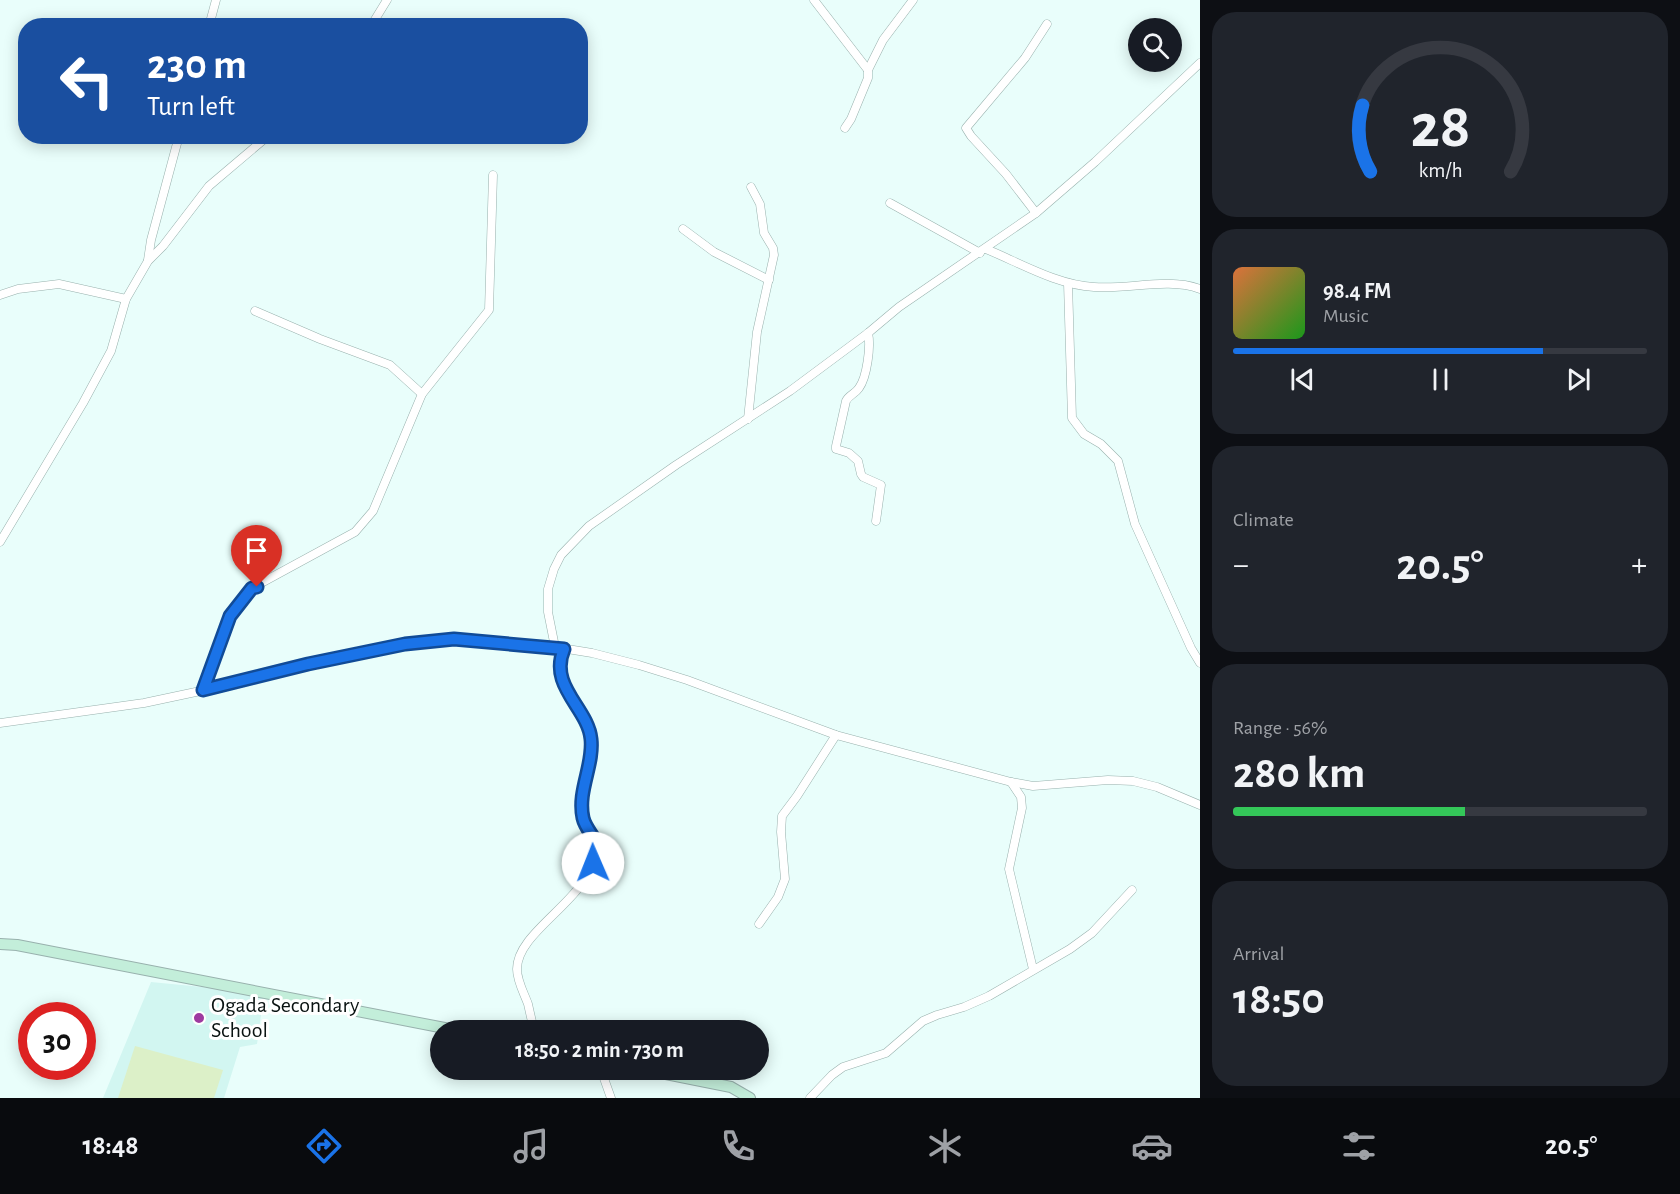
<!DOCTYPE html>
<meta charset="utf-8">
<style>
:root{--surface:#171b24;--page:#20242c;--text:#f1f3f6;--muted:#9ea1a6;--line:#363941;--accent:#1a73e8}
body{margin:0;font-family:"Alegreya Sans",sans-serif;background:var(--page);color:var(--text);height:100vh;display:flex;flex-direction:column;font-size:22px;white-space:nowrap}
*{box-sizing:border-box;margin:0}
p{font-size:20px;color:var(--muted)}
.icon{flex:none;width:33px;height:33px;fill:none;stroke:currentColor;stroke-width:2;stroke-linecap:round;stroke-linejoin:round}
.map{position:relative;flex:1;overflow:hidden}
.details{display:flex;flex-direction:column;gap:12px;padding:12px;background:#0d0f14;width:480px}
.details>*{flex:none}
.hud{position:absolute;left:18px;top:18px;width:570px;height:126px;border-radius:24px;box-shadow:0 3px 15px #0003;background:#1a4fa0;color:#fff;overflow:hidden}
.buttons{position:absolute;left:1128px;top:18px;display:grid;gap:12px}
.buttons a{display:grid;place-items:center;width:54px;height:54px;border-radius:50%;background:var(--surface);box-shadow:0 3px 15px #0003;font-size:30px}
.speed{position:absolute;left:18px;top:1002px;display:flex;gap:12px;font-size:30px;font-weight:700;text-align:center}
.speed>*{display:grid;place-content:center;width:78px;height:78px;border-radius:50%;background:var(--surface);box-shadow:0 3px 15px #0003;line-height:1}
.speed .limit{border:9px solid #d22;background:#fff;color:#111}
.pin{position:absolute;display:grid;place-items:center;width:51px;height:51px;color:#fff;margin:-62px -26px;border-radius:50% 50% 50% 0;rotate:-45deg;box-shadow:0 0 6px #0007}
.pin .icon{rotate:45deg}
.me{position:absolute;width:66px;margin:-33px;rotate:359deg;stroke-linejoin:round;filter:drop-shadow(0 0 4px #0008)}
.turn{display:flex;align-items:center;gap:21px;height:126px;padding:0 30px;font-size:27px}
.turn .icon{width:78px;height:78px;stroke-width:2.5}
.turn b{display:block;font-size:42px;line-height:51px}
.big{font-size:45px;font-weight:700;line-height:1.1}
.details .tile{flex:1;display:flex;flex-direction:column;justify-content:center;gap:9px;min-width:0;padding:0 21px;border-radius:24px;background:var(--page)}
.details .dial{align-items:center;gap:0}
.dial svg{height:156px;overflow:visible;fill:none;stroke:var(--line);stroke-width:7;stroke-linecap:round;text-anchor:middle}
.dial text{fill:var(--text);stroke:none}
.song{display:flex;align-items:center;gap:18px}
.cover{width:72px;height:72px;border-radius:9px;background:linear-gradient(135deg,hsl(20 70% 55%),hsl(120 70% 35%))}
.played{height:6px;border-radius:3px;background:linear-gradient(90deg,var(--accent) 75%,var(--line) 75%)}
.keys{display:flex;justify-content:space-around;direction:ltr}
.heat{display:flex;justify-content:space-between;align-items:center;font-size:33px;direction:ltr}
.charge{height:9px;border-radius:4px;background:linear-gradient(90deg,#34c759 56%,var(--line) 0)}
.trip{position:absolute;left:430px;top:1020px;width:339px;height:60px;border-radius:30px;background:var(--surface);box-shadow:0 3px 15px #0003;font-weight:700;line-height:60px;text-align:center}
.tab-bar{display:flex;height:96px;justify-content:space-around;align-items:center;background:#090b0e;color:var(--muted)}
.tab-bar .icon{width:42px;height:42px}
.tab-bar .current{color:var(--accent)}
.tab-bar b{font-size:27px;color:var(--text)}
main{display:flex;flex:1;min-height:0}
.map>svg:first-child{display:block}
</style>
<main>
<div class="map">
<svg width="1200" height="1098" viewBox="0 0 1200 1098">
<rect width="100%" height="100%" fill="#e9fefb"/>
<path fill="#d2f6f1" d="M151,982L264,993L257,1044L240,1047L224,1098H103Z"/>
<path fill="#dcf0c8" d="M135,1046L223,1070L214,1098H118Z"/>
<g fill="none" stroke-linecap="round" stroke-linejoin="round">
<defs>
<g id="minor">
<path d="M814,0L868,70"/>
<path d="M209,26L216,0"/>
<path d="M371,26L387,0"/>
<path d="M845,128L851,119L868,78V70L883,40L913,0"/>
<path d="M890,203L980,253"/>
<path d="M1036,213L1006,174L971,136L966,128L1025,58L1047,24"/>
<path d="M683,229L714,252L769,280"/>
<path d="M986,249C1020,263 1057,285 1094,287C1129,290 1167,277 1200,289"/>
<path d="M148,260L151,240L179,136"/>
<path d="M1068,283L1072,418L1084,434L1101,444L1118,461L1135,524L1191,648L1200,663"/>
<path d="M0,295L18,289L59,284L126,299"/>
<path d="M255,311L320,339L390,365L422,394"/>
<path d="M868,333C871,346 867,377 859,388C855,394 849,395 846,401L836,446V449L849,453L858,461L861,474L863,477L881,485L876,521"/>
<path d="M748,419L757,332L774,255L773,248L764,233L760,204L751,187"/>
<path d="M0,542L83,403L111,351L126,299L148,261L163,246L209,186L268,136"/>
<path d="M555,647L592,653L639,665L687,680L836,735L1011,782L1033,786L1108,780L1133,781L1157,787L1200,805"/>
<path d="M203,690L230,616L252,588L355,532L373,511L422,394L489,310L493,175"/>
<path d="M0,723L144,703L238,683L308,664L405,644L454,640L555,647L548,612V589L554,569L561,555L589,526L676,465L790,391L868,333L899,307L1036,213L1095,162L1200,63"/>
<path d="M1011,782L1021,797L1022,808L1009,869L1033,969"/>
<path d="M759,924L778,897L785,879L781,832L782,816L797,796L836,735"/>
<path d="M534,1030C532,1022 530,1013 528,1004C524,993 517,981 517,969C517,930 591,899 596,851C598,835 582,825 582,809C582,784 597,750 588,728C576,703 551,678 564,649"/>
<path d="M601,1070L611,1098"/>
<path d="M810,1098L832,1075L843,1067L886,1053L923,1021L937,1015L964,1007L989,996L1070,949L1092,933L1132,890"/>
</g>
<g id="secondary">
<path d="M0,944L17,945L455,1030"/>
<path d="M646,1070L731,1087L750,1098"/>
</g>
</defs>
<use href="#minor" stroke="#98b1ad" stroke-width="9"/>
<use href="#secondary" stroke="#98b1ad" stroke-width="12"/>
<use href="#minor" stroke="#fff" stroke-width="8"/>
<use href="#secondary" stroke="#c3eeda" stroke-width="10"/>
</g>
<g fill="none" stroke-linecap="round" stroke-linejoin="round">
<defs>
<path id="route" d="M257,587L252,588L230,616L203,690L308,664L405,644L454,639L564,649C548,686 588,708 591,739C594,765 577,791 583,818C585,827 592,834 596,842L593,863"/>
</defs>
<use href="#route" stroke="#114b97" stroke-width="15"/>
<use href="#route" stroke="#1a73e8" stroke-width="10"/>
</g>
<circle fill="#9e3aa0" stroke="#fff" stroke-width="2" cx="199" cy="1018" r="6"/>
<g text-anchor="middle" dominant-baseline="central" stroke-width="6" stroke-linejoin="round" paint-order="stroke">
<g font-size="22" fill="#091211" stroke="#fff" text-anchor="start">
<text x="211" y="1005">Ogada Secondary<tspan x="211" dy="25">School</tspan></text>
</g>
</g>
</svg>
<div class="buttons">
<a><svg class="icon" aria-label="search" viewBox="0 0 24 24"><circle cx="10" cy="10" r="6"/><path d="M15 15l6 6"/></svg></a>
</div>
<div class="speed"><div class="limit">30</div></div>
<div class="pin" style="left:257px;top:587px;background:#d93025"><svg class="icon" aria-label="arrive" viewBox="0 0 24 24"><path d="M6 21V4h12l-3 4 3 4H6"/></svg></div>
<svg class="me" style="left:593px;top:863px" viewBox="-20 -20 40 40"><circle r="19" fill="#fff"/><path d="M0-13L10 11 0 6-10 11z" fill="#1a73e8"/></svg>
<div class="trip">18:50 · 2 min · 730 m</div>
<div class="hud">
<div class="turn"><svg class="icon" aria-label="left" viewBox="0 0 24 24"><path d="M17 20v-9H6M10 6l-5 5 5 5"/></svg><div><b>230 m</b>Turn left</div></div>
</div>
</div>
<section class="details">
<div class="tile dial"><svg viewBox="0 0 100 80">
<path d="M14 69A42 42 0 1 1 86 69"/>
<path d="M14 69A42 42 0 0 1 10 35" stroke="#1a73e8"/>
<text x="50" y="56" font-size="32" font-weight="700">28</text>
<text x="50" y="72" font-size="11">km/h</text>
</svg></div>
<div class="tile">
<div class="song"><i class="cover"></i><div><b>98.4 FM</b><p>Music</p></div></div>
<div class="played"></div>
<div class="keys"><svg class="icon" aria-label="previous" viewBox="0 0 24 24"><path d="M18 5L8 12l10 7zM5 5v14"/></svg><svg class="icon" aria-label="pause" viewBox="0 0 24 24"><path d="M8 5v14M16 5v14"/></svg><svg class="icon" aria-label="next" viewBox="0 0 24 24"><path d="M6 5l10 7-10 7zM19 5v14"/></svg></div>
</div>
<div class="tile"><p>Climate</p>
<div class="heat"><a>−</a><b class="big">20.5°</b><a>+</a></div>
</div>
<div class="tile"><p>Range · 56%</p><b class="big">280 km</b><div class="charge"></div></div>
<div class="tile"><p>Arrival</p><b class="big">18:50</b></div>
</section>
</main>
<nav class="tab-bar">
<b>18:48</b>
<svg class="icon current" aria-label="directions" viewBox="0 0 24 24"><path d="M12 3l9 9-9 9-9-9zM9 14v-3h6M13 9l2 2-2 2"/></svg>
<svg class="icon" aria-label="music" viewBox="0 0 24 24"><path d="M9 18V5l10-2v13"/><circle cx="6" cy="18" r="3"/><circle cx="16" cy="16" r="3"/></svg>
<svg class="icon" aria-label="phone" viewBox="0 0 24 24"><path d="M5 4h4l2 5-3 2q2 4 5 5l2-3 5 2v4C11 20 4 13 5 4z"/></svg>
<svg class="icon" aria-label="climate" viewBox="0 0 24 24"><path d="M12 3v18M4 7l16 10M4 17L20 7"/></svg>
<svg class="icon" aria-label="car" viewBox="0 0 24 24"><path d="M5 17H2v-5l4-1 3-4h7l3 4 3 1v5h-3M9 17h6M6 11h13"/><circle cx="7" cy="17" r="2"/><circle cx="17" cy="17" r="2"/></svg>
<svg class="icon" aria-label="filters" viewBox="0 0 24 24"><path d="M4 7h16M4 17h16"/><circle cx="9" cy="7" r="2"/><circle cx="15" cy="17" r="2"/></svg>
<b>20.5°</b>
</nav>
